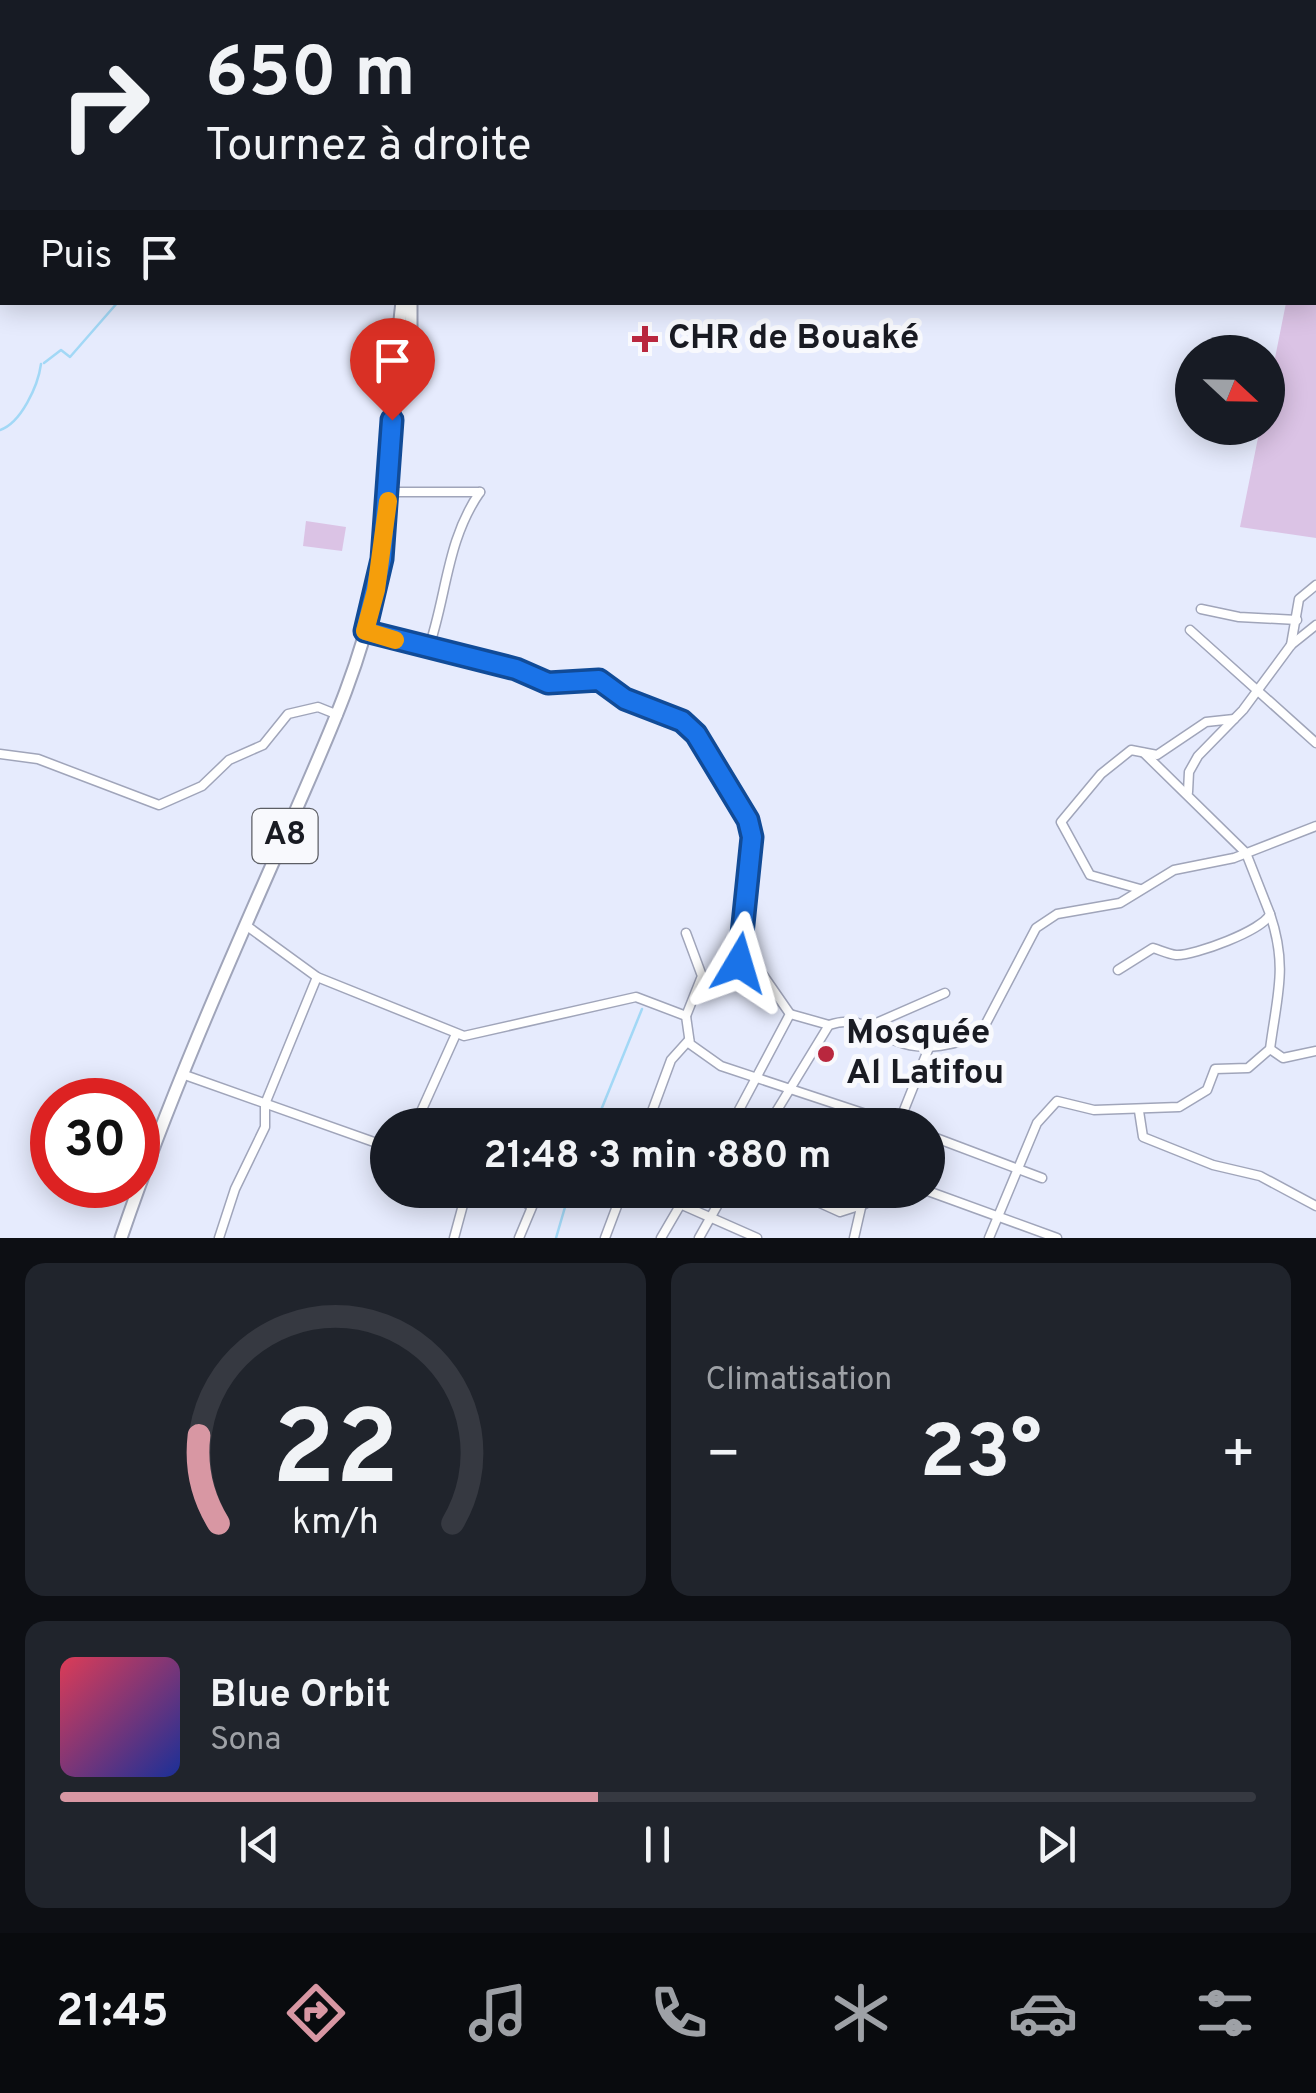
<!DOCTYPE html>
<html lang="fr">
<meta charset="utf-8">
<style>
:root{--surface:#171b24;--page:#20242c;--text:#f1f3f6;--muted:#9ea1a6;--line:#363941;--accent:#d897a3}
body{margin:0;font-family:Overpass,sans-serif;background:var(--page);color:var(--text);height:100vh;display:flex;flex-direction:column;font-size:38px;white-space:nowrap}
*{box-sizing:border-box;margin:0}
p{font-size:32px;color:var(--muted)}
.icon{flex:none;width:55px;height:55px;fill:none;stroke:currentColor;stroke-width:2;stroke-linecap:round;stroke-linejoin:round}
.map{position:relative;height:1238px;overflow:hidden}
.details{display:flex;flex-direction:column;gap:25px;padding:25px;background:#0d0f14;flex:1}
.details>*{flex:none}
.banner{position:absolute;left:0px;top:0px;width:1318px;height:305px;box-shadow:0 5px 25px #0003;background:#171b24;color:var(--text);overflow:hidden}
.needle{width:65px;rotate:112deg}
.fabs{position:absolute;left:1175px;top:335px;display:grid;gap:20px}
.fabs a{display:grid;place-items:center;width:110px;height:110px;border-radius:50%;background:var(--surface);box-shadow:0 5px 25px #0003;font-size:50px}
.speed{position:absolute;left:30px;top:1078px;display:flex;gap:20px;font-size:50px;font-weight:700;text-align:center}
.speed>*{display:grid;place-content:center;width:130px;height:130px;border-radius:50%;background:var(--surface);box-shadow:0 5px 25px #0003;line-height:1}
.speed .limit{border:15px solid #d22;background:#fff;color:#111}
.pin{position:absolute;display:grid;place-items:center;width:85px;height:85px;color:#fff;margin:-102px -42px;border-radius:50% 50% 50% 0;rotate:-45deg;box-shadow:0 0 10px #0007}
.pin .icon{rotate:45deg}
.me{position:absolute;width:110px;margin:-55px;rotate:7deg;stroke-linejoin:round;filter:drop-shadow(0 0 8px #0008)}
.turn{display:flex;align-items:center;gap:35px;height:210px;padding:0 40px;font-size:45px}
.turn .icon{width:130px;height:130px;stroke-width:2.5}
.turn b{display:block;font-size:70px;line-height:85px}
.then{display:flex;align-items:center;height:95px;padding:0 40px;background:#0003;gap:20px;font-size:38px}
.big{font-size:75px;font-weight:700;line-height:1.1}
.details .tile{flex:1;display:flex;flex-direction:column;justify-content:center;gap:15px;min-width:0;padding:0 35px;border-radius:20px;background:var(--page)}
.details .dial{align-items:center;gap:0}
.dial svg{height:260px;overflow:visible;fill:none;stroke:var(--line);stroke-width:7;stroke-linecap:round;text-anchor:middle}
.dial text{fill:var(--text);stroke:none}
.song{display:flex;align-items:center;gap:30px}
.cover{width:120px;height:120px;border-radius:15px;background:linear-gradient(135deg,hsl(350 70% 55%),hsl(230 70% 35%))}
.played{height:10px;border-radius:5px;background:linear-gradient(90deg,var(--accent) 45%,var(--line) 45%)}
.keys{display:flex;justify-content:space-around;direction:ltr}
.heat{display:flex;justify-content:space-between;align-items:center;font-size:55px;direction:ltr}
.details .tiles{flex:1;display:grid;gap:25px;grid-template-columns:1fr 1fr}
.tile:last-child{grid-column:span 2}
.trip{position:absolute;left:370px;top:1108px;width:575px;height:100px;border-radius:50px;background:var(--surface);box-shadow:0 5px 25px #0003;font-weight:700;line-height:100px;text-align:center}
.menu{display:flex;height:160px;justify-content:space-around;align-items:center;background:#090b0e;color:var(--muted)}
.menu .icon{width:70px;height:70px}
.menu .active{color:var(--accent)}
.menu b{font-size:45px;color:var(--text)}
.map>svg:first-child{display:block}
</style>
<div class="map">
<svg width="1316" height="1238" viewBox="0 0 1316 1238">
<rect width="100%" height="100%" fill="#e6ebfd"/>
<g fill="#dbc3e5">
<path d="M1316,251V538L1240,527L1260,428H1268V393L1286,303L1315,302Z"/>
<path d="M306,521L346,527L342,551L303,546Z"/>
</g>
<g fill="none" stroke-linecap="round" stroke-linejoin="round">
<g stroke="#a2d8f6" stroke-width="2.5">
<path d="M44,363L61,350L70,357L118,302"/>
<path d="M0,430C21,423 38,386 41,364"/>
<path d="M595,1125L642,1009"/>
<path d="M556,1238L570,1190"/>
</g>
<defs>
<g id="minor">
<path d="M684,0L685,2"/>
<path d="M87,2L88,0"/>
<path d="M943,2L945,0"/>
<path d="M0,27L2,29"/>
<path d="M0,152L2,154"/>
<path d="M0,209L2,204"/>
<path d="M390,492H480"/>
<path d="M1201,609L1239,617L1297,620"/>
<path d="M1190,630L1316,743"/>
<path d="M365,631L428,650L489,661L548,683L599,680L625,699L682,721L696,734L748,819L752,837L739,963L763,975L790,1014L731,1125"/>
<path d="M1291,645L1299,599L1316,585"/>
<path d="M428,650C447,596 446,541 480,492"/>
<path d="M0,754L38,759L159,805L202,786L229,760L263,745L288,714L318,707L338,715"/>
<path d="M1188,792L1189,772L1198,756L1243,710L1291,645L1316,625"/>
<path d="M1140,889L1090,875L1061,822L1101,774L1131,750L1157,755L1206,722L1234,719"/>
<path d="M247,926L317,977L464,1036L636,997L686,1016L690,1044L721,1066L899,1125"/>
<path d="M686,933L702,976L686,1016"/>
<path d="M1118,970L1153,948C1160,950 1168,954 1176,955C1194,956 1264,930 1270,914L1246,853L1144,753"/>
<path d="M702,976L719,980L742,965"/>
<path d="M790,1014L829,1025"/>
<path d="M874,1024L945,993"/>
<path d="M1270,1049L1283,1058L1316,1051"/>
<path d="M182,1074L388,1147"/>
<path d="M1139,1111L1143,1137L1213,1165L1260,1176L1316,1206"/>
<path d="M736,1118L752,1125"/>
<path d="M415,1125L456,1034"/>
<path d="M647,1125L671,1060L689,1040"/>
<path d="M768,1125L829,1025C859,1015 871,1030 896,1041C922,1052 960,1046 982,1031L1036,928L1057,914L1120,903L1174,870L1234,858L1316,826"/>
<path d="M898,1125L930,1045"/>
<path d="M928,1135L1042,1178"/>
<path d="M506,1190L532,1207L519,1238"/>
<path d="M925,1190L1057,1238"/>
<path d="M798,1193L840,1212L865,1204"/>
<path d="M680,1204L757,1238"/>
<path d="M219,1238L235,1189L265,1127V1104L317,977"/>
<path d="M454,1238L467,1190"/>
<path d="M605,1238L623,1190"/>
<path d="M661,1238L689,1190"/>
<path d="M699,1238L726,1190"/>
<path d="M854,1238L865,1190"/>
<path d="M989,1238L1037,1123L1057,1101L1094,1110L1179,1107L1207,1090L1215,1069L1248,1068L1270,1049C1277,995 1288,967 1270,914"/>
</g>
<g id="primary">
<path d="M429,2L430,0"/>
<path d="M398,401L411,346V302"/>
<path d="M121,1238C169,1097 230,960 290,824C323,747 359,672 376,589C397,495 390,398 402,302"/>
</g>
</defs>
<use href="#minor" stroke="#a0a5ba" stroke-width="11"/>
<use href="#primary" stroke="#a0a5ba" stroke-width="15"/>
<use href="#minor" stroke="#fff" stroke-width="8"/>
<use href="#primary" stroke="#fff" stroke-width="11"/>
</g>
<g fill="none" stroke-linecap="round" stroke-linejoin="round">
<defs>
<path id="route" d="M392,420L382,559L365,631L516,669L548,683L599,680L625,699L682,721L696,734L748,820L752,837L739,963"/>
</defs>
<use href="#route" stroke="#114b97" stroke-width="25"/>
<use href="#route" stroke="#1a73e8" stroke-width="18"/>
<path stroke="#f59e0b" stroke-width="18" d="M388,501L376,590L365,631L395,640"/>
</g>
<g fill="#b9273e" stroke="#f8f9fd" stroke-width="4">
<path d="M640 324h10v10h10v10h-10v10h-10v-10h-10v-10h10z"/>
<circle cx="826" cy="1054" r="10"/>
</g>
<g text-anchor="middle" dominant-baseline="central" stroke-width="10" stroke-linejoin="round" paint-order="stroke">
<rect fill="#f8f9fd" stroke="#5c5e64" stroke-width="2.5" x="252.5" y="809" width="65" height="54" rx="8"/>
<g font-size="32" font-weight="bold" fill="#191b23">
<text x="285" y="836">A8</text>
</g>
<g font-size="35" font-weight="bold" fill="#191b23" stroke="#f8f9fd" text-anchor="start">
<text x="668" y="339">CHR de Bouaké</text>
<text x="846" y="1034">Mosquée<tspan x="846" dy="40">Al Latifou</tspan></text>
</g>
</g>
</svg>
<div class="fabs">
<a><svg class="needle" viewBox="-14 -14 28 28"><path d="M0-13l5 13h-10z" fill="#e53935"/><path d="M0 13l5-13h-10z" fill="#9ea1a6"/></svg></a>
</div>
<div class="speed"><div class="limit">30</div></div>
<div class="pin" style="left:392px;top:420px;background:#d93025"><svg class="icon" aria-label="arrive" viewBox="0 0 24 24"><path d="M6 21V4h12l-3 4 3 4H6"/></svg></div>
<svg class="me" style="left:739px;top:963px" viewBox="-20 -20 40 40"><path d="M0-17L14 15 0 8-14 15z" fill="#1a73e8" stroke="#fff" stroke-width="4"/></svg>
<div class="trip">21:48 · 3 min · 880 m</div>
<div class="banner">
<div class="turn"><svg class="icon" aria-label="right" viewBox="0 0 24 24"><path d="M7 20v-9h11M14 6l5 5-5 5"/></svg><div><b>650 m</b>Tournez à droite</div></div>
<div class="then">Puis<svg class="icon" aria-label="arrive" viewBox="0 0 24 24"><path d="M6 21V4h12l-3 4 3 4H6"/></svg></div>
</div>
</div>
<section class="details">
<div class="tiles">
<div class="tile dial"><svg viewBox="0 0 100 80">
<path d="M14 69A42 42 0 1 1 86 69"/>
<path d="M14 69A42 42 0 0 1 8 42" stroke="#d897a3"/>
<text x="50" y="56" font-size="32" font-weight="700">22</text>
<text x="50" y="72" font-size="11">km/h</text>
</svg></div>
<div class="tile"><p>Climatisation</p>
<div class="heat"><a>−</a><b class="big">23°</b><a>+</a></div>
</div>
<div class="tile">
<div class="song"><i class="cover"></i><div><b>Blue Orbit</b><p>Sona</p></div></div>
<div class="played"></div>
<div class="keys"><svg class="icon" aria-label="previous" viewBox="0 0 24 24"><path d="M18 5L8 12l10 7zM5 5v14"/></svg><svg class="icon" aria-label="pause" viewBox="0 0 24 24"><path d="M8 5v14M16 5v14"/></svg><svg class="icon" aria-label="next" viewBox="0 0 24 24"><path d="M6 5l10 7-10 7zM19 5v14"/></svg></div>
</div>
</div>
</section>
<nav class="menu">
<b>21:45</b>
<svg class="icon active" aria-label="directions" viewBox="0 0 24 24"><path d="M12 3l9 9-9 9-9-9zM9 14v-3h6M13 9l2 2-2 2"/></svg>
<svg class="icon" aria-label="music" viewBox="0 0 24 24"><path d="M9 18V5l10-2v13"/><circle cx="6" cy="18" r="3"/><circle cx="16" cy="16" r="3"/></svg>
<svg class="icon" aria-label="phone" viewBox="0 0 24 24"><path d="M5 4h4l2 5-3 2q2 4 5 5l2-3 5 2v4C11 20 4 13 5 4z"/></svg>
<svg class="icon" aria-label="climate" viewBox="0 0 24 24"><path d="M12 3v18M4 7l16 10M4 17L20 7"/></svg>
<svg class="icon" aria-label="car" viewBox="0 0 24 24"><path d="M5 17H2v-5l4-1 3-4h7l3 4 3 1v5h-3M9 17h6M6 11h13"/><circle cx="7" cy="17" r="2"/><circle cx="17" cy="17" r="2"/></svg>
<svg class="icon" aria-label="filters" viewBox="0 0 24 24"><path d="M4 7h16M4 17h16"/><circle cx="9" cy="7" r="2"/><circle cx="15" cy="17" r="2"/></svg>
</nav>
